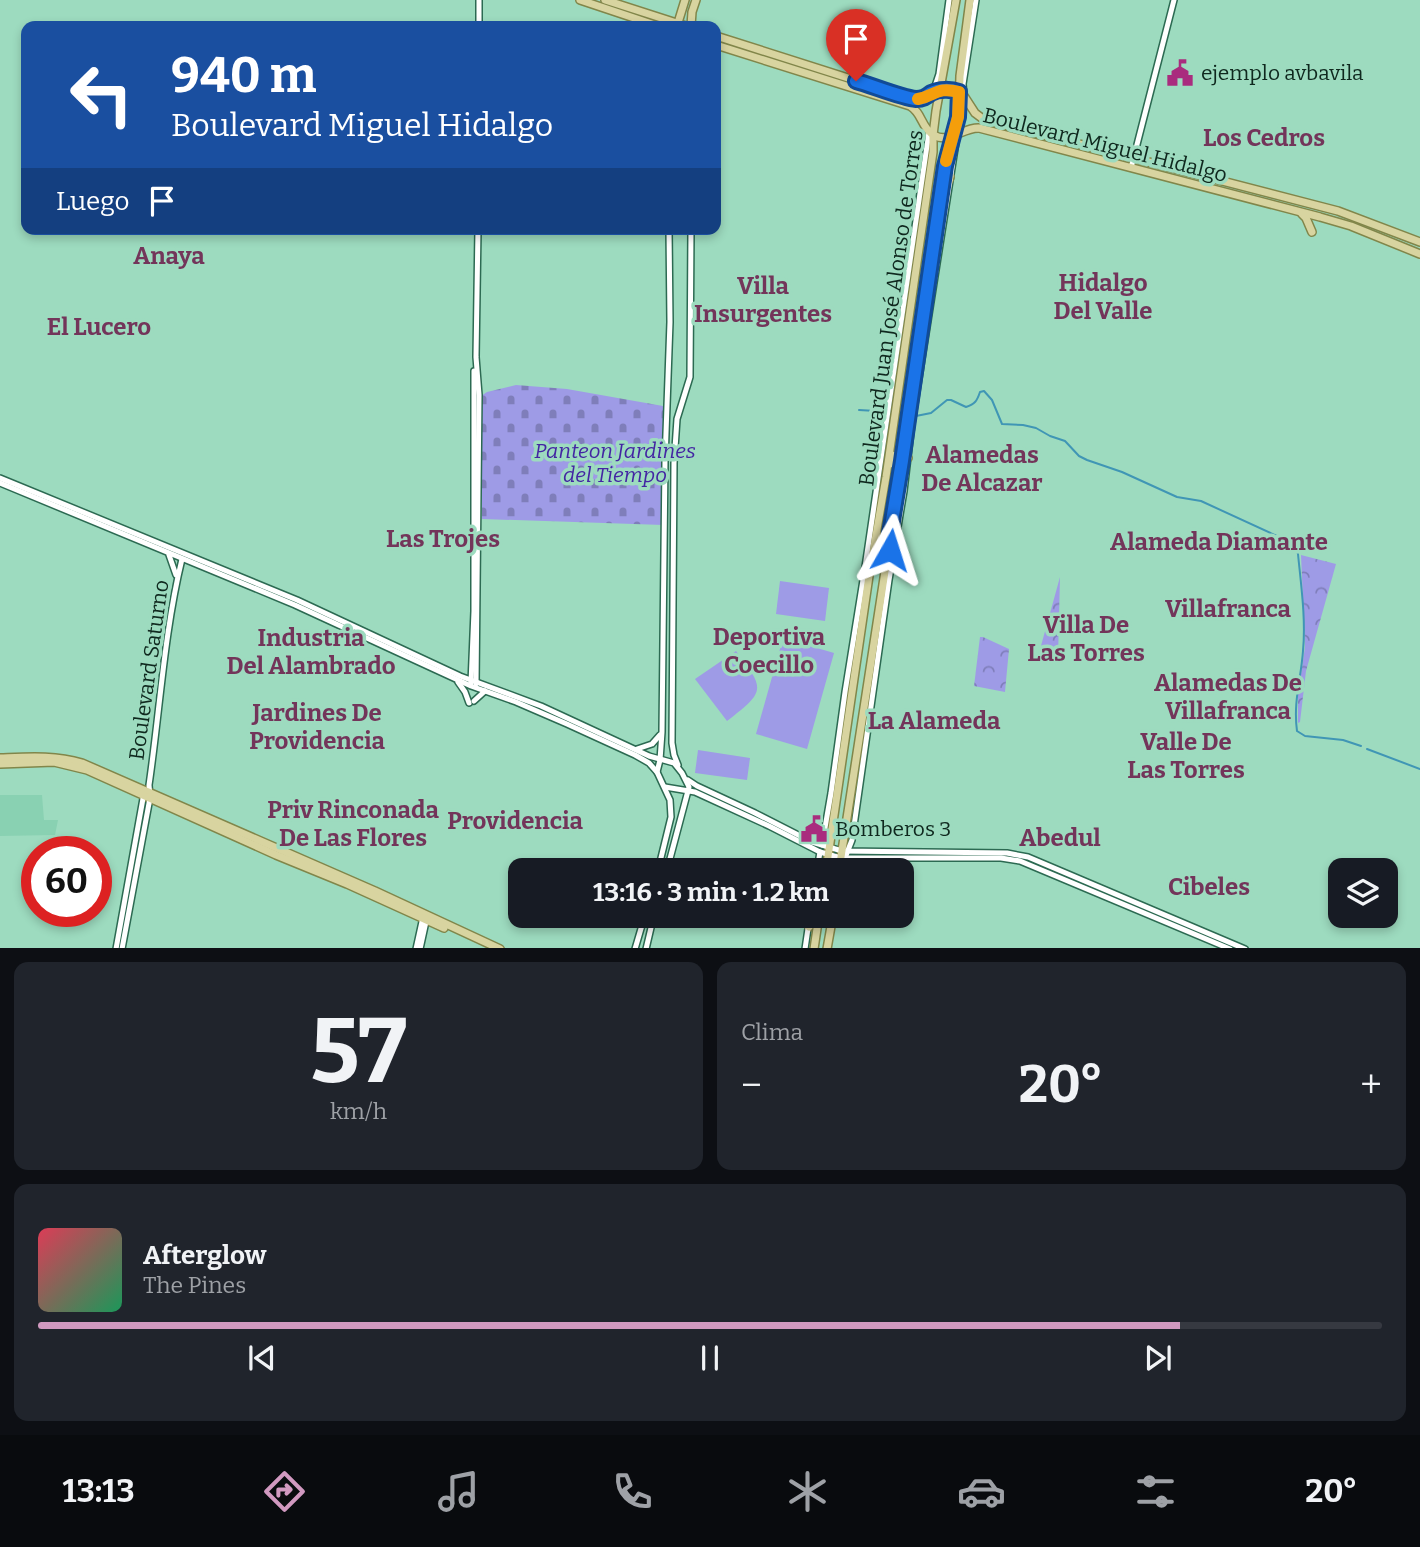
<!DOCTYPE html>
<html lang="es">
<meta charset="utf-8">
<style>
:root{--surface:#171b24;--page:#20242c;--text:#f1f3f6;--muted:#9ea1a6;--line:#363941;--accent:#d199c0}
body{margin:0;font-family:Bitter,serif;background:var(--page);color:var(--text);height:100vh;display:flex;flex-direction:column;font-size:26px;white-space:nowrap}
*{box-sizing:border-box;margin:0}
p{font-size:23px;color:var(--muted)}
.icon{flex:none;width:38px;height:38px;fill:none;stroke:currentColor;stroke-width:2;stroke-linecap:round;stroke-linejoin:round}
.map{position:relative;height:948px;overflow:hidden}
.drawer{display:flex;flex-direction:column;gap:14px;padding:14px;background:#0d0f14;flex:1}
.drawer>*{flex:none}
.hud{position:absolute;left:21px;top:21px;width:700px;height:214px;border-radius:14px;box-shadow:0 4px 10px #0003;background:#1a4fa0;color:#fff;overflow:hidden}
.tools{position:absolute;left:1328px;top:858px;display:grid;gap:14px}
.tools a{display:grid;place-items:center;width:70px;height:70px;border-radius:14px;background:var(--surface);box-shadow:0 4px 10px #0003;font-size:35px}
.speed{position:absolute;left:21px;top:836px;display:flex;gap:14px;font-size:35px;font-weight:700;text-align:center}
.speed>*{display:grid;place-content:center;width:91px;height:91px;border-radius:50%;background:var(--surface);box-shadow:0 4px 10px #0003;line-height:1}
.speed .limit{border:10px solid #d22;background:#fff;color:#111}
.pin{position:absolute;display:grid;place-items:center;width:60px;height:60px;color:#fff;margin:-72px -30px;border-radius:50% 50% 50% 0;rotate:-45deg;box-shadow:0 0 7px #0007}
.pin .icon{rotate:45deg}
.me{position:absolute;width:77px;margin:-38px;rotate:6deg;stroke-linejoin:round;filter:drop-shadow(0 0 5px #0008)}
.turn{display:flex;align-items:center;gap:24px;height:147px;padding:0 35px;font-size:32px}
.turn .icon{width:91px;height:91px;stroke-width:2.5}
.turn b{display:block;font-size:49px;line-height:60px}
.then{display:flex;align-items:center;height:66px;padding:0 35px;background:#0003;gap:14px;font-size:26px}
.big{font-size:52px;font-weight:700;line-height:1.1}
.drawer .tile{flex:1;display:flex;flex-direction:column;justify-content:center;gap:10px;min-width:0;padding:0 24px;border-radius:14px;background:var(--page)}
.drawer .dial{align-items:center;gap:0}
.dial b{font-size:91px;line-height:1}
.song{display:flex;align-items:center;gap:21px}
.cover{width:84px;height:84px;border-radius:10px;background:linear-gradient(135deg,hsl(350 70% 55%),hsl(150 70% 35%))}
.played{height:7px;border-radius:4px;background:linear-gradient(90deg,var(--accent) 85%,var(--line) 85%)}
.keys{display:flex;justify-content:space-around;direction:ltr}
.heat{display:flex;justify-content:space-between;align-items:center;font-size:38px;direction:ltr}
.drawer .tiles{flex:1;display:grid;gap:14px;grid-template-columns:1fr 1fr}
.tile:last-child{grid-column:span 2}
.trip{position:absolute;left:508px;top:858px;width:406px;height:70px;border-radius:14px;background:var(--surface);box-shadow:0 4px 10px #0003;font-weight:700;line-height:70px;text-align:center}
.tab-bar{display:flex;height:112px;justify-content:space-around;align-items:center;background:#090b0e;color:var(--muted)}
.tab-bar .icon{width:49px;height:49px}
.tab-bar .on{color:var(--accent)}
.tab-bar b{font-size:32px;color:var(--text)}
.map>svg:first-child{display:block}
</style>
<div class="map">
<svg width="1420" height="949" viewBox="0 0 1420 949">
<defs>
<pattern id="forest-crowns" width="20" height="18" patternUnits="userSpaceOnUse" patternTransform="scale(1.75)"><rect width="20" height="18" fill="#9e9be6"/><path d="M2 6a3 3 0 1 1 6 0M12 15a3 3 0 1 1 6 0" fill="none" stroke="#7f7eba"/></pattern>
<pattern id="cemetery-stones" width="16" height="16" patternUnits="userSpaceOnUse" patternTransform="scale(1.75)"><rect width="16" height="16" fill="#9e9be6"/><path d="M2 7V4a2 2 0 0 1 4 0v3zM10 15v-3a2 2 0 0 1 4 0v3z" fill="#7f7eba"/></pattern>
</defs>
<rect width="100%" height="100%" fill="#9ddbbf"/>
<path fill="#89d1b2" d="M0,795H42L44,820H58L55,835L0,836Z"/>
<g fill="#9e9be6">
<path d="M780,581L829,588L825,621L776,614Z"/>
<path d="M783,638L834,653L807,749L756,734Z"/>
<path d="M736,651C766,690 765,691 727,721L695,679Z"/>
<path d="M698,750L750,758L747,780L695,773Z"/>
</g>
<g fill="url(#forest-crowns)">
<path d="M1301,555L1336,564L1306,671L1300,722L1298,723V695L1305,647Z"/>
<path d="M1060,577L1058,658L1039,653Z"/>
<path d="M980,637H983L1009,649L1005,692L974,686Z"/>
</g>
<path fill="url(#cemetery-stones)" d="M516,385L567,389L663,406V525L482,519L481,396L487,392Z"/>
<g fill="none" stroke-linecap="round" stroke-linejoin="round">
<g stroke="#4096b5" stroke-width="2">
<path d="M859,410L893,412"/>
<path d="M916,416L931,413L947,400H951L966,407C975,404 977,401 980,392L984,391L992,400L1002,424L1023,425L1036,428L1050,436L1065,441L1079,456L1087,460L1122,472L1177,497L1201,501L1290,542L1295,546L1298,554C1301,585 1306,619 1303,651C1301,679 1293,702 1297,731L1305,736L1343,740L1361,746"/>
<path d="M1367,749L1420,769"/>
</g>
<defs>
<g id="minor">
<path d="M479,0V26"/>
<path d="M933,92L939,74L949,0"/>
<path d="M964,96L963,84L976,0"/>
<path d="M1131,168L1174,0"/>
<path d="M0,478L297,600L460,676L541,706L649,756L674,763L682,773L689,787L667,870"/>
<path d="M0,483L295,605L471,686L516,702L567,724L635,755L649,763L657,772"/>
<path d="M169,555L176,575"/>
<path d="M458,682L465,692L469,703"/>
<path d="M471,683L474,611V371"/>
<path d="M476,684L479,395L476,357L478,229"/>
<path d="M474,701L485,691"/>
<path d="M637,749L652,744L660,735"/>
<path d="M678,765L674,755L672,743L674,463L677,419L690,377L691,229"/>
<path d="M688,780L697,786L755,813L812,842L842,851L1007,853L1028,857L1245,949"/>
<path d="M665,787L695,792L769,826L820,852L841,858H1001L1020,861L1230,949"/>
<path d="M822,845L831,793L845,692L864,574L929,132"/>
<path d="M845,858L852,840L889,580L904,491L912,423L957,136"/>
<path d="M658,870L671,817L670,800L657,772L660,760L662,732L665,461L670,322L669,229"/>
<path d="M817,870L820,852"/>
<path d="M116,949L144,793"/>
<path d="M122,949L150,798L149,785C160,710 164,633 182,559"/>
<path d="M416,949L423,917"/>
<path d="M420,949L427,917"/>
<path d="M635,949L645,915"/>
<path d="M646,949L654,915"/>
<path d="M805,949L810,915"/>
</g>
<g id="major">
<path d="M580,0L658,26"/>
<path d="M605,0L686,26"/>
<path d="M677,26L685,0"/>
<path d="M691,26L692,12L696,0"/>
<path d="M716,36L914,99L926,98L937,91L955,90L964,96L975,113L983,119L1338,211L1420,242"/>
<path d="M716,45L910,106C920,112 920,120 927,129C944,150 961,127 979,128L1320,217L1351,226L1420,254"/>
<path d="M944,191L950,177"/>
<path d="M1302,214L1306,218L1312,232"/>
<path d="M892,455L891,461L893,464H899L908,458"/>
<path d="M0,758C28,757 55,755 82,763L375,891L500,949"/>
<path d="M0,764L54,762L87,770L276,855L347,884L444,928"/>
<path d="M826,870L869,576L886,477L933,152V135L936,111L956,0"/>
<path d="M839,870L902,461L945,166L959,111L960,76L970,0"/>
<path d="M809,927L818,916"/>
<path d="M814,949L819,915"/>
<path d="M827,949L833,915"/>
</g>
</defs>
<use href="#minor" stroke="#2c6a52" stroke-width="8"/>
<use href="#major" stroke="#81864a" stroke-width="10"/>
<use href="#minor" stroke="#fff" stroke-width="5"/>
<use href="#major" stroke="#d8d4a0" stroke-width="7"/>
</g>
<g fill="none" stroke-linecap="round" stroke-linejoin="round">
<defs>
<path id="route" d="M856,81C871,85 902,98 916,99C923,99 926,97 931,93C939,89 951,89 959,92L958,117L945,166L902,461L890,533V550"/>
</defs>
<use href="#route" stroke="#114b97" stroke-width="18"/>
<use href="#route" stroke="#1a73e8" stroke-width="12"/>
<path stroke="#f59e0b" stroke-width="12" d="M918,99C935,96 937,86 959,92L958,117L946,161"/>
</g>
<defs>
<symbol id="civic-bare" viewBox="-9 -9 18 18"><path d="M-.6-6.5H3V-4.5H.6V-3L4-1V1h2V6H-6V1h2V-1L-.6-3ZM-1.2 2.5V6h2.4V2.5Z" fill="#a92c7e" stroke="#9ddbbf" stroke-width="2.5" paint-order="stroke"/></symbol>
</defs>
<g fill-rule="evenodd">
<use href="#civic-bare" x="1161" y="54" width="38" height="38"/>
<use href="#civic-bare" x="795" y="810" width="38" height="38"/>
</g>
<g text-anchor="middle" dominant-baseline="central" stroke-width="7" stroke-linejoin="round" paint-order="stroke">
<g font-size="21" fill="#0f281e" stroke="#9ddbbf" text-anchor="start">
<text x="1201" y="73">ejemplo avbavila</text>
<text x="835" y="829">Bomberos 3</text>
</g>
<g font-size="21" fill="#0f281e" stroke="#9ddbbf">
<text transform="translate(1105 145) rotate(14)">Boulevard Miguel Hidalgo</text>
<text transform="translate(891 308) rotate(-82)">Boulevard Juan José Alonso de Torres</text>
<text transform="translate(149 670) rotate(-82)">Boulevard Saturno</text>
</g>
<g font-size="21" font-style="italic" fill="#4325a3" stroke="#9ddbbf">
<text x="615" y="451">Panteon Jardines<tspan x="615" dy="24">del Tiempo</tspan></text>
</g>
<g font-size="24" font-weight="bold" fill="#73355a" stroke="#9ddbbf">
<text x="1264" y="138">Los Cedros</text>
<text x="169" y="256">Anaya</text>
<text x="1103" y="283">Hidalgo<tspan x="1103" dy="28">Del Valle</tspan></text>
<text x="763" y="286">Villa<tspan x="763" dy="28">Insurgentes</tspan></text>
<text x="99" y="327">El Lucero</text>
<text x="982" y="455">Alamedas<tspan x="982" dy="28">De Alcazar</tspan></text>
<text x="443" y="539">Las Trojes</text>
<text x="1219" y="542">Alameda Diamante</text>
<text x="1228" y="609">Villafranca</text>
<text x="1086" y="625">Villa De<tspan x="1086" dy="28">Las Torres</tspan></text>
<text x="769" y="637">Deportiva<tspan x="769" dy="28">Coecillo</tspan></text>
<text x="311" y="638">Industria<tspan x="311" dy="28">Del Alambrado</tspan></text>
<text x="1228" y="683">Alamedas De<tspan x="1228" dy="28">Villafranca</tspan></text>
<text x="317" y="713">Jardines De<tspan x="317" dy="28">Providencia</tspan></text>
<text x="934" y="721">La Alameda</text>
<text x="1186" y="742">Valle De<tspan x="1186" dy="28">Las Torres</tspan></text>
<text x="353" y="810">Priv Rinconada<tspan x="353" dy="28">De Las Flores</tspan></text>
<text x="515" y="821">Providencia</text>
<text x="1060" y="838">Abedul</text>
<text x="1209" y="887">Cibeles</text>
</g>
</g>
</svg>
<div class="tools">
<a><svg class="icon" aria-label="layers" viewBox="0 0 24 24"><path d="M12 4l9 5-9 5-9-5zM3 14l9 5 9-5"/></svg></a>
</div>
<div class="speed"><div class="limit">60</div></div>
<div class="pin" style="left:856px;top:81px;background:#d93025"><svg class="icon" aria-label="arrive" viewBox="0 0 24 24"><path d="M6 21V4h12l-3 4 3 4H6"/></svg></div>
<svg class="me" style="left:890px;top:550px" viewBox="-20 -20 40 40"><path d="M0-17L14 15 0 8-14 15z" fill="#1a73e8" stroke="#fff" stroke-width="4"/></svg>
<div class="trip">13:16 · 3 min · 1.2 km</div>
<div class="hud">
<div class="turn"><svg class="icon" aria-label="left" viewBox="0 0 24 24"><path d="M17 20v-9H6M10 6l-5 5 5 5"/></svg><div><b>940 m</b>Boulevard Miguel Hidalgo</div></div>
<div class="then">Luego<svg class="icon" aria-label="arrive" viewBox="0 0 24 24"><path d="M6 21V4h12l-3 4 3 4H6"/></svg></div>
</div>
</div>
<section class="drawer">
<div class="tiles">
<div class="tile dial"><b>57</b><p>km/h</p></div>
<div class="tile"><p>Clima</p>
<div class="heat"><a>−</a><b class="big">20°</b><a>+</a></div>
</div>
<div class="tile">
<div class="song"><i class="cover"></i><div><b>Afterglow</b><p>The Pines</p></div></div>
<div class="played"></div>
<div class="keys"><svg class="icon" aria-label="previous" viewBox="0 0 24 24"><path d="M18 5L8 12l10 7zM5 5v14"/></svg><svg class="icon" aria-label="pause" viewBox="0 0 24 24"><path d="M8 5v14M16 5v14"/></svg><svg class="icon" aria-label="next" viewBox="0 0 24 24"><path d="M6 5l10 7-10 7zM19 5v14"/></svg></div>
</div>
</div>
</section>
<nav class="tab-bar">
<b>13:13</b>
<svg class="icon on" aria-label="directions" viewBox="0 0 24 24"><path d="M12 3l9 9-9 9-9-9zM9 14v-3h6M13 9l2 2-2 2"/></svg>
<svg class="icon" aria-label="music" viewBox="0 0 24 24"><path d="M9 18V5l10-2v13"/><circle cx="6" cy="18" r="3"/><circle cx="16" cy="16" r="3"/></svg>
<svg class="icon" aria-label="phone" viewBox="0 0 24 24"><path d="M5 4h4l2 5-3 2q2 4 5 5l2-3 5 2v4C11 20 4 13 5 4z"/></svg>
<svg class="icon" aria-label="climate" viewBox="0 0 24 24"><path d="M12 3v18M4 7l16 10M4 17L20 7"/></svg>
<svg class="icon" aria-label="car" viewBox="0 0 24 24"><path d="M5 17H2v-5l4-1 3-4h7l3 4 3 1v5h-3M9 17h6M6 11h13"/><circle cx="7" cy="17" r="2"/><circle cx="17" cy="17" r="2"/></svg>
<svg class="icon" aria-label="filters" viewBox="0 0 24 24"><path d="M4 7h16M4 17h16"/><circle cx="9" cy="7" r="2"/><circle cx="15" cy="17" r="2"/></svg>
<b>20°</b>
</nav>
